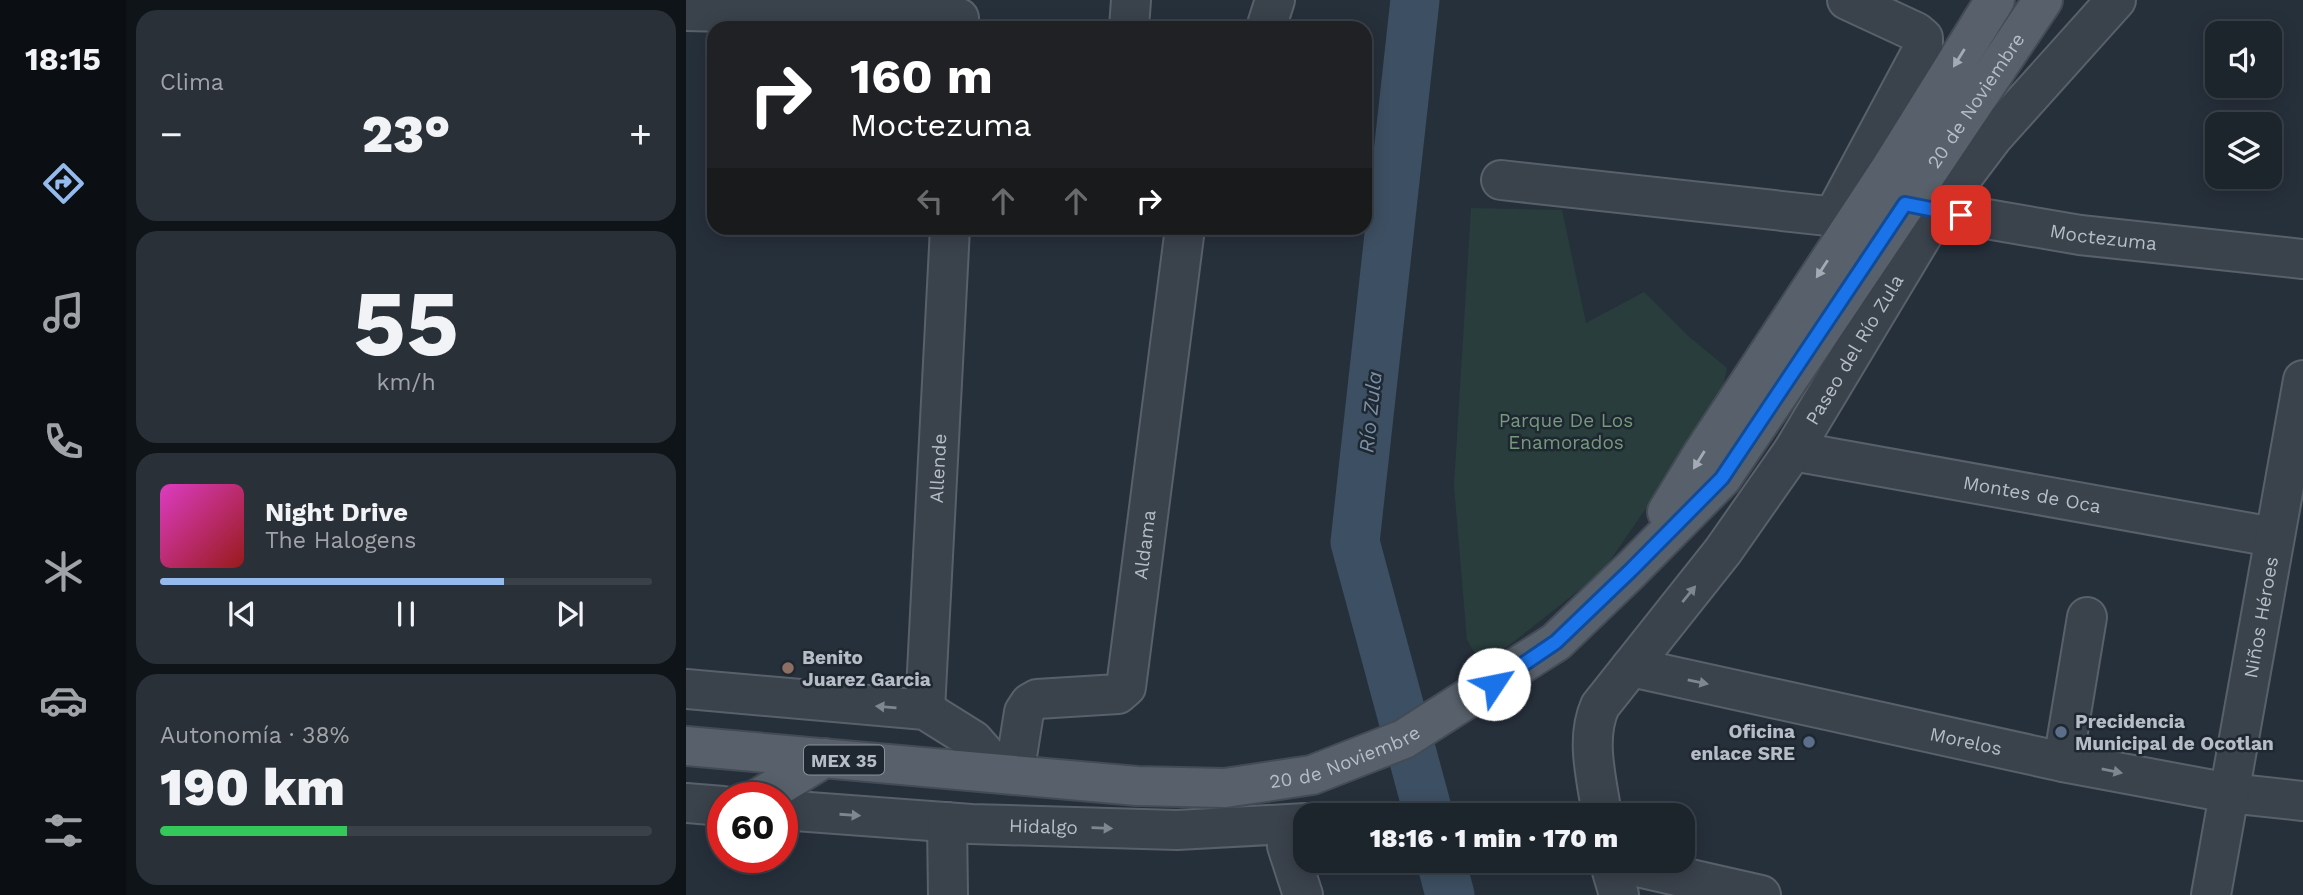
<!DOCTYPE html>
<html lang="es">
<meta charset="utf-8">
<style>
:root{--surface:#1c242c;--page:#293038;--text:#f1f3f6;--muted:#a0a4a9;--line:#3a4148;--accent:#94baee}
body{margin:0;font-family:"Work Sans",sans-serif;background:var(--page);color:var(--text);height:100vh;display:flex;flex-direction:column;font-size:26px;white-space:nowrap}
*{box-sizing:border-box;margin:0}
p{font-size:23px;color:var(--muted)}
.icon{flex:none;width:38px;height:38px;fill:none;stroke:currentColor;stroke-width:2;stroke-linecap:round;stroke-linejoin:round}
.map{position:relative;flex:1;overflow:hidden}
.details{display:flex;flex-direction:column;gap:10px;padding:10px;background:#0f1418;width:560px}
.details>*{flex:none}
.guide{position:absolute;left:21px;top:21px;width:665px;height:214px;border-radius:21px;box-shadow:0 4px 18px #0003,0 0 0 2px var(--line);background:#202124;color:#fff;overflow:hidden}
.buttons{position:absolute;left:1519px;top:21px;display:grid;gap:14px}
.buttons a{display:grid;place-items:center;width:77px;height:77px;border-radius:14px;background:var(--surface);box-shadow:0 4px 18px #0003,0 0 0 2px var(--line);font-size:35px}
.speed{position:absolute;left:21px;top:782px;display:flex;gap:14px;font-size:35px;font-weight:700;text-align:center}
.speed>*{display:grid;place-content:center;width:91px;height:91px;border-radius:50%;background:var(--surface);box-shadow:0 4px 18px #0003,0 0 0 2px var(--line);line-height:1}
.speed .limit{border:10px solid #d22;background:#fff;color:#111}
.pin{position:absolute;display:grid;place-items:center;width:60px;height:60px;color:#fff;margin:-30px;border-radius:14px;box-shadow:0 4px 10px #0006}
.me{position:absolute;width:77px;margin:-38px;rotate:56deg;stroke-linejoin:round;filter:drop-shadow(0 0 5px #0008)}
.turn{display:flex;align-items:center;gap:24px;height:147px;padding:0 28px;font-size:32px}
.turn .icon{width:91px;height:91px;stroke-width:2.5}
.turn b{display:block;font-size:49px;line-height:60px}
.lanes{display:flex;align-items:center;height:66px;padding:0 28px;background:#0003;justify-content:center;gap:35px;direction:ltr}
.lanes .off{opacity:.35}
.big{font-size:52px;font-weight:800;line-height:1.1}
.details .widget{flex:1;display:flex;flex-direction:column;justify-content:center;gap:10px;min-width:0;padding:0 24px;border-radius:21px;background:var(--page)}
.details .dial{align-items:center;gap:0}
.dial b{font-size:91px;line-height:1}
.song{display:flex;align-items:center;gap:21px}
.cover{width:84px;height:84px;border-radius:10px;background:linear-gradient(135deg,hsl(310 70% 55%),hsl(0 70% 35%))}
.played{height:7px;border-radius:4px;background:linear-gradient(90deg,var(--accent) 70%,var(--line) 70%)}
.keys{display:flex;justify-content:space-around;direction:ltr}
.heat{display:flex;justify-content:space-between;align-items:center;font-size:38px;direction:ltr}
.charge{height:10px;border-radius:5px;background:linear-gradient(90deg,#34c759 38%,var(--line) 0)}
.trip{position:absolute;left:607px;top:803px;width:402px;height:70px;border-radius:21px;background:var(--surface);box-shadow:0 4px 18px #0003,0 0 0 2px var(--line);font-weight:800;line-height:70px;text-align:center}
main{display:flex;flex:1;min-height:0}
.dock{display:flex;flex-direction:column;width:126px;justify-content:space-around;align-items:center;background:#0b0e12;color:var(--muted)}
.dock .icon{width:49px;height:49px}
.dock .selected{color:var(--accent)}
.dock b{font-size:32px;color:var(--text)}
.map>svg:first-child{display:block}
</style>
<main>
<nav class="dock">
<b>18:15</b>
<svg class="icon selected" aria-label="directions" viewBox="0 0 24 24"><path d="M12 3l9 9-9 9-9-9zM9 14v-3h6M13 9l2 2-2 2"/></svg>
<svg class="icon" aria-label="music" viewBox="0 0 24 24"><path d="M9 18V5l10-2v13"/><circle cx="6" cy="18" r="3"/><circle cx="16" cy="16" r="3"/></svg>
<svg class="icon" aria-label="phone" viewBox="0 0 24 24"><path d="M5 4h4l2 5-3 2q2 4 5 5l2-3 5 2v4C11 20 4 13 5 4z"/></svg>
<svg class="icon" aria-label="climate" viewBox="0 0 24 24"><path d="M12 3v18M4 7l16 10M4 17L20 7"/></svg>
<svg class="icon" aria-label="car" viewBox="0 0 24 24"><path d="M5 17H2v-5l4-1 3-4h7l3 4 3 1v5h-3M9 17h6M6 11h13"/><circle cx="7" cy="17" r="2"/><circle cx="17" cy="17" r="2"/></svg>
<svg class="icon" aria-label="filters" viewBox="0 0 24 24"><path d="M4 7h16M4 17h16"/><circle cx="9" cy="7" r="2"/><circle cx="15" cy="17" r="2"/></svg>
</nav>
<section class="details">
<div class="widget"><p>Clima</p>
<div class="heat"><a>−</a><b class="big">23°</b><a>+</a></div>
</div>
<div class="widget dial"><b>55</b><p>km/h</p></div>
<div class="widget">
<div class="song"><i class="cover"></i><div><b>Night Drive</b><p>The Halogens</p></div></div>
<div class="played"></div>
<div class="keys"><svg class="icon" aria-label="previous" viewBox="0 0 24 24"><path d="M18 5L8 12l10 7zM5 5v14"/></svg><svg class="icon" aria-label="pause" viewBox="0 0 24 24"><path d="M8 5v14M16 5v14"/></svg><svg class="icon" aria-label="next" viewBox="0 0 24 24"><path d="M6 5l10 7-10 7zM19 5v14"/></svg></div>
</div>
<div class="widget"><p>Autonomía · 38%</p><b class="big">190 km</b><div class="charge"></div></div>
</section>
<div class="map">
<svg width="1617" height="895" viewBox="0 0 1617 895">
<rect width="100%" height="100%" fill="#26303b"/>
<path fill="#293d3d" d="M785,208L876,210L900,323L958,292L1002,336L1041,368L1034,401L916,572L797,666L781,640L768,486Z"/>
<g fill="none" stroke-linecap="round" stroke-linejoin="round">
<g stroke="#3d4f62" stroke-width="49">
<path d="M729,0L669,542L743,816"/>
<path d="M755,861L764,895"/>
</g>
<defs>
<g id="minor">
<path d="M0,11L273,18"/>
<path d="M443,28L445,0"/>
<path d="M580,28L589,0"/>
<path d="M815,180L1169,219"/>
<path id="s1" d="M1231,207L1394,235L1617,259"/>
<path d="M1147,217L1237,49V38L1230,32L1161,0"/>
<path id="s2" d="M1107,451L1587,537"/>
<path id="s3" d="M945,667L1377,762L1543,793L1617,801"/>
<path d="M0,689L239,710L287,740L317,774"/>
<path id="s4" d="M239,710L264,228"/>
<path d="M1377,762L1401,617"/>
<path id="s5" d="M328,775L338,712L344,703L351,699L432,694L440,687L499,228"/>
<path d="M0,803L37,806"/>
<path id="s6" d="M96,810L285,824L491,830L620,823"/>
<path id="s7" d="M916,816C911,779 899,740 914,706L1037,551L1107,451L1251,211L1307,137L1430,0"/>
<path d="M261,822L262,895"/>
<path d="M601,846L617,895"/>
<path d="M923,861L933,895"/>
<path d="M925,861L1075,895"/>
<path id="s8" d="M1525,895L1617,380"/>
</g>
<g id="major">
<path d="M981,512L1017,453L1204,169L1309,0"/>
<path id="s9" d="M0,746L451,786L539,788L626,775L718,739L870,642L945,570L1036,478L1357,0"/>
<path d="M73,798L138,758"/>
</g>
</defs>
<use href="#minor" stroke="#58606a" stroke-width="42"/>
<use href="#major" stroke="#434b55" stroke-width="42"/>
<use href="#minor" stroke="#3a424c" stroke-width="38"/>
<use href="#major" stroke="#58616b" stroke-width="38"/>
</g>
<defs><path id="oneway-solid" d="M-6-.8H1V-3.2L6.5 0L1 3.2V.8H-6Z" transform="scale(1.75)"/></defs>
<g fill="#a3abb5">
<use href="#oneway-solid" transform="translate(1273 58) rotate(122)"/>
<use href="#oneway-solid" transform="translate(1136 269) rotate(123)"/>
<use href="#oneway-solid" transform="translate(1013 460) rotate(122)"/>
</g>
<g fill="#7e8690">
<use href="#oneway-solid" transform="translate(1003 594) rotate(-51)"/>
<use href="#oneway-solid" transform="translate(1012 682) rotate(12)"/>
<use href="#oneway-solid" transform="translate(200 707) rotate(-175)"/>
<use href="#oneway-solid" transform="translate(1426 771) rotate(11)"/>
<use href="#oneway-solid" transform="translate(164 815) rotate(4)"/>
<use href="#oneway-solid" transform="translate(416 828) rotate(2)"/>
</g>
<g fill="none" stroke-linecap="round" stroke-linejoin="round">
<defs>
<path id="route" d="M808,684L870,642L945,570L1036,478L1219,204L1275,215"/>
</defs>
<use href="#route" stroke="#114b97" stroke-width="18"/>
<use href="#route" stroke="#1a73e8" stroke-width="12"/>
</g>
<circle fill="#8d6e63" stroke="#1f2731" stroke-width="2.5" cx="102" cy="668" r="7"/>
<g fill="#5c6f8a" stroke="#1f2731" stroke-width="2.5">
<circle cx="1375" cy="732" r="7"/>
<circle cx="1123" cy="742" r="7"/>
</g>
<g text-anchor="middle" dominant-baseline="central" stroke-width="5" stroke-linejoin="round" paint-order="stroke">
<rect fill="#1f2731" stroke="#89909a" stroke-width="2" x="118" y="745.5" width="80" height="29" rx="5"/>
<g font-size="18" font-weight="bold" fill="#b6bdc7">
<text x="158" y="760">MEX 35</text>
</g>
<g font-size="19" fill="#b6bdc7" stroke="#1f2731">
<text stroke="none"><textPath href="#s9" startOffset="1596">20 de Noviembre</textPath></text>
<text stroke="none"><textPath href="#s1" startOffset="189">Moctezuma</textPath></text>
<text stroke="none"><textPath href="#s7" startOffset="550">Paseo del Río Zula</textPath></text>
<text stroke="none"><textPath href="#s4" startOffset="242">Allende</textPath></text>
<text stroke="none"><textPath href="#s2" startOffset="243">Montes de Oca</textPath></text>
<text stroke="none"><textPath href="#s5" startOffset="318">Aldama</textPath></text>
<text stroke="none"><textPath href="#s8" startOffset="282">Niños Héroes</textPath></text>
<text stroke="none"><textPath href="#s3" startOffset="343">Morelos</textPath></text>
<text stroke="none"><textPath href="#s9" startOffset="665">20 de Noviembre</textPath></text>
<text stroke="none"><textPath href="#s6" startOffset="262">Hidalgo</textPath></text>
</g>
<g font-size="19" fill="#769a7d" stroke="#1f2731">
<text x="880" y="420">Parque De Los<tspan x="880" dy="22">Enamorados</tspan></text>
</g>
<g font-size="19" font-weight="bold" fill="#b6bdc7" stroke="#1f2731" text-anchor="start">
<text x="116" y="657">Benito<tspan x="116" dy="22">Juarez Garcia</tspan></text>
<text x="1389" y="721">Precidencia<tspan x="1389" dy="22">Municipal de Ocotlan</tspan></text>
<text x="1109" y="731" text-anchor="end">Oficina<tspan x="1109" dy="22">enlace SRE</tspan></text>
</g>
<g font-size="21" font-style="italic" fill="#798fa7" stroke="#1f2731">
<text transform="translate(684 412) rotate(-84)">Río Zula</text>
</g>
</g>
</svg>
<div class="buttons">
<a><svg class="icon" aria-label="sound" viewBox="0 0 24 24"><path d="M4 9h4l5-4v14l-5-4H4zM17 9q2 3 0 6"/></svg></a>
<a><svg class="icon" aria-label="layers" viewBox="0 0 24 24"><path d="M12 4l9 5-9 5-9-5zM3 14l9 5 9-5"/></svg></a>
</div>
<div class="speed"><div class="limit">60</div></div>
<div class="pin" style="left:1275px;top:215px;background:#d93025"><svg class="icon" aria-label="arrive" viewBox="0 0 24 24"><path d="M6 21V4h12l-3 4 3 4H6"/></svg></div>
<svg class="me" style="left:808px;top:684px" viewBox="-20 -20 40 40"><circle r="19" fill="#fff"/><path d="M0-13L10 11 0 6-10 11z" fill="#1a73e8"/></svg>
<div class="trip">18:16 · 1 min · 170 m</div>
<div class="guide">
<div class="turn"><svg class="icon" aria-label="right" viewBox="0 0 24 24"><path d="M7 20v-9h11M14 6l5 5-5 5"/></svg><div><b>160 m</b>Moctezuma</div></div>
<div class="lanes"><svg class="icon off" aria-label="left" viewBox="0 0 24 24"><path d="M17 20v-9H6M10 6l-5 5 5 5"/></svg><svg class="icon off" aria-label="ahead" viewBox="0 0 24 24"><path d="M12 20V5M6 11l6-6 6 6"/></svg><svg class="icon off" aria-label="ahead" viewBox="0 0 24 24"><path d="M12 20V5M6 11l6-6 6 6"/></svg><svg class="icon" aria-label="right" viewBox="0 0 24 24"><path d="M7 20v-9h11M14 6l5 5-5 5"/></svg></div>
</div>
</div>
</main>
